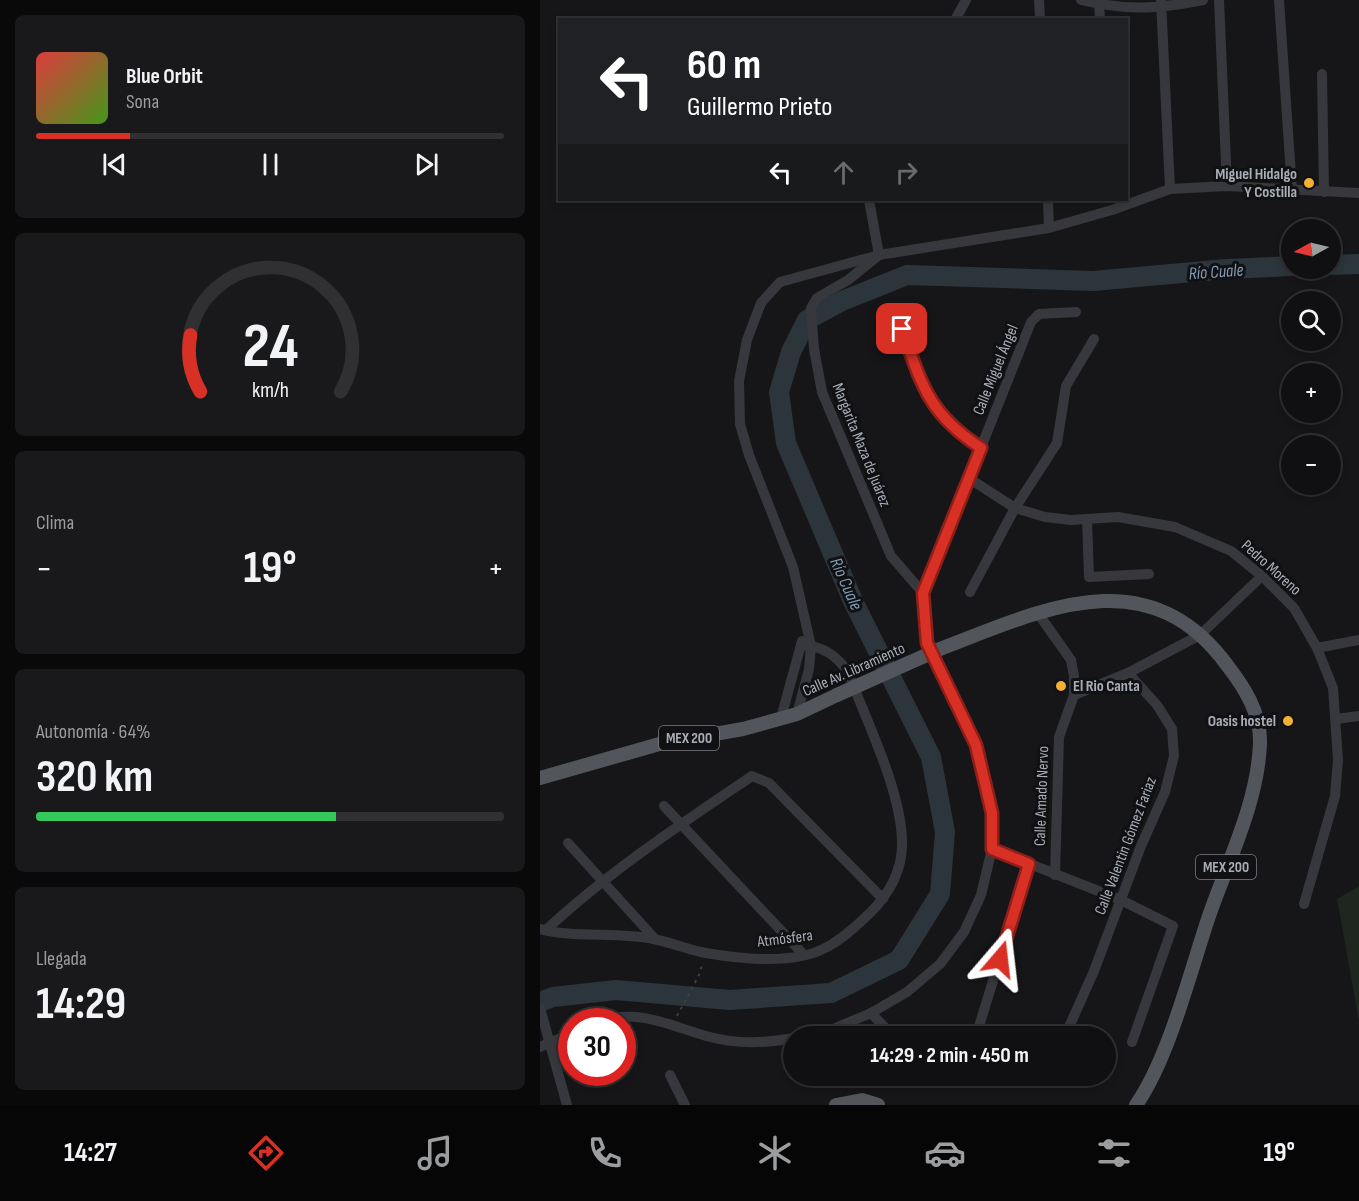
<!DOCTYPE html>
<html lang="es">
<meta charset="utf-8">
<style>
:root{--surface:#101012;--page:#19191b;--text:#f1f3f6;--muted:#9c9d9f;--line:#303032;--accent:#d93025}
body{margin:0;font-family:"Sofia Sans Condensed",sans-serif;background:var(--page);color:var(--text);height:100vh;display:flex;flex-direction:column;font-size:22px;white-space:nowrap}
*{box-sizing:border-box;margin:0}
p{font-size:20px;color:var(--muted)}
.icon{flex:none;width:33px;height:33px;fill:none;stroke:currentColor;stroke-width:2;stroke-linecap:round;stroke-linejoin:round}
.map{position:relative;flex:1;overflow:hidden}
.side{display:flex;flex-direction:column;gap:15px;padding:15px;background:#09090a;width:540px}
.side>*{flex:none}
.guide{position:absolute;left:18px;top:18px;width:570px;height:183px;border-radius:0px;box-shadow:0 3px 9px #0003,0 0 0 2px var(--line);background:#202124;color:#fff;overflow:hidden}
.needle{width:39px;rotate:262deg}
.fabs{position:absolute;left:741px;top:219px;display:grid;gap:12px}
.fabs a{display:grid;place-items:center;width:60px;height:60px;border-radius:50%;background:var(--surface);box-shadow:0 3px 9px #0003,0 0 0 2px var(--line);font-size:30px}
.speed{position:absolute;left:18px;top:1008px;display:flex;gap:12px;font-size:30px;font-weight:700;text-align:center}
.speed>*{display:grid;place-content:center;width:78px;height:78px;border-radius:50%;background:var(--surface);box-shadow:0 3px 9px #0003,0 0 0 2px var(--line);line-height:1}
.speed .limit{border:9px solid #d22;background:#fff;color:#111}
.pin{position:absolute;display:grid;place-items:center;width:51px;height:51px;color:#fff;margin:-26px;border-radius:12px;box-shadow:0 3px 9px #0006}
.me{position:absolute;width:66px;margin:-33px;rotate:17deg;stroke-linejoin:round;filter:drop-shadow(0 0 4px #0008)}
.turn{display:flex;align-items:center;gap:21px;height:126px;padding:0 30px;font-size:27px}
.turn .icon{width:78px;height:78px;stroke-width:2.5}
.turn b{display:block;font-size:42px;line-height:51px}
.lanes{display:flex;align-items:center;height:57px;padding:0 30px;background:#0003;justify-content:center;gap:30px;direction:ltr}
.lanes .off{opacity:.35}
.big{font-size:45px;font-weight:700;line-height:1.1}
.side .widget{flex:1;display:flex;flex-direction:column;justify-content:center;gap:9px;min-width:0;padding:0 21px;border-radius:9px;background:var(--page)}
.side .dial{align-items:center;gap:0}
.dial svg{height:156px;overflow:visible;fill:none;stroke:var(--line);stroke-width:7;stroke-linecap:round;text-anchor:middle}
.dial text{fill:var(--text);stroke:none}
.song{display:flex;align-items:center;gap:18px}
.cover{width:72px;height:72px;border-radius:9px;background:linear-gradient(135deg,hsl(0 70% 55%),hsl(100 70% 35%))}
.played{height:6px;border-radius:3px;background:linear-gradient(90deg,var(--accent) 20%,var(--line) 20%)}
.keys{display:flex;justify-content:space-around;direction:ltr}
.heat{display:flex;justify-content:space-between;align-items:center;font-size:33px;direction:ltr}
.charge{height:9px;border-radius:4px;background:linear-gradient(90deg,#34c759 64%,var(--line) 0)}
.trip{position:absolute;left:243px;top:1026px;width:333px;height:60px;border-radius:30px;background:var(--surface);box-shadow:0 3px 9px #0003,0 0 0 2px var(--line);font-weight:700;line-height:60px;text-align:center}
.dock{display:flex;height:96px;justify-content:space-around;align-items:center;background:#060607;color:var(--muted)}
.dock .icon{width:42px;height:42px}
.dock .current{color:var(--accent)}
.dock b{font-size:27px;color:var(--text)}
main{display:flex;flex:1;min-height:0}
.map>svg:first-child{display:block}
</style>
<main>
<section class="side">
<div class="widget">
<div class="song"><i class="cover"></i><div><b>Blue Orbit</b><p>Sona</p></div></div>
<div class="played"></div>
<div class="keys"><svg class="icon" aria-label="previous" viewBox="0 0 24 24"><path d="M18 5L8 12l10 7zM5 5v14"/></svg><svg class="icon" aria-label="pause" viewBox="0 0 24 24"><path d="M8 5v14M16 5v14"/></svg><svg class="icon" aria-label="next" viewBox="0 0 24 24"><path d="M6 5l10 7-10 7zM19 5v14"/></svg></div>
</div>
<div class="widget dial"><svg viewBox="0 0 100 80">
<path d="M14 69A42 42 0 1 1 86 69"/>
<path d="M14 69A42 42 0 0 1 9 40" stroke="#d93025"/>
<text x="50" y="56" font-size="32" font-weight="700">24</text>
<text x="50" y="72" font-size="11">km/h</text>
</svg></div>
<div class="widget"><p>Clima</p>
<div class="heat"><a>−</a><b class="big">19°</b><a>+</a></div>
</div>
<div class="widget"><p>Autonomía · 64%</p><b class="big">320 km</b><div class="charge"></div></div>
<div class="widget"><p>Llegada</p><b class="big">14:29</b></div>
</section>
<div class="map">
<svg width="819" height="1105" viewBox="0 0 819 1105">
<rect width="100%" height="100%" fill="#161618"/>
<path fill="#1e261f" d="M819,886V1021L797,899Z"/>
<path fill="#2c353c" d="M22,988L76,990L17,1004L0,1012V996Z"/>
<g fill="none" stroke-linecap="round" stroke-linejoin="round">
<g stroke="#2c353c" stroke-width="20">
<path d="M790,265L819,264"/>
<path d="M0,1002L13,997L76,990L190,1000L291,993L359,960L400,894L405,832L391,757L313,601L246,443L239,392L251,352L267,320L302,301L367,275L553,281L687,269L752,266"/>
</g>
<path stroke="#3d3f44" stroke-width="2" stroke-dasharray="3 4.5" stroke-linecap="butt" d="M137,1016L159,975L163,962"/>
<g stroke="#37383d" stroke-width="10">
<path d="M499,0L500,20"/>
<path d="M541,0C587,11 617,9 663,0"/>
<path d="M621,0L630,189"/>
<path d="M679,0L687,186"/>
<path d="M739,0L752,190"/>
<path d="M559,4L560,20"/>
<path d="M415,20L426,0"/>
<path d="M782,74L784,192"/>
<path d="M329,200L339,255L308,280L277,298L271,308L274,349L282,392L351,556L383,593"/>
<path d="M508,200L509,228"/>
<path d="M356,311C366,340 378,385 395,410C407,426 425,437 442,448"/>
<path d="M430,479L475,508L505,517L531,520L578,517L635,527L691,551L722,576L754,608L777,648L793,688L798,760L795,796L764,904"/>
<path d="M547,519L549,577L609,574"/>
<path d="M430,592L475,508L517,443L526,386L554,339"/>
<path d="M497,612L531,660L534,676V695L519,737L515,875"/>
<path d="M777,648L819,640"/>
<path d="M534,695L588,673L660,635L722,576"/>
<path d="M257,714L269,669L271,646L253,567L209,455L200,424L199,381L207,340L221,303L240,282L339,255L509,228L572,210L630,189L687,186L819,193"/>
<path d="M241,718L262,641"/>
<path d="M796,719L819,716"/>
<path d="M124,806L264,955"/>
<path d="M28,843L115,939"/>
<path d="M452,849L581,900L633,926L592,1042"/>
<path d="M0,929C31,938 79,932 113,939C131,942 148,950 166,953C200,959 256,965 287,947C303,939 317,925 330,913C350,893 363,870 362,841C361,790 326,720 308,672C296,655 283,646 261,645"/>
<path d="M6,930C68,872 141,824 212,776L229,783L343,899"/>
<path d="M0,1008L27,1105"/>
<path d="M331,1013L353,1036"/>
<path d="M61,1022C98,1007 135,1028 170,1037C196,1044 227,1043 254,1038"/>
<path d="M259,1036L293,1029L331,1013L367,992L400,964L424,932L441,895L452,849V813L436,745L387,643L383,593L491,322L499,314L536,312"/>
<path d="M436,1036L489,864"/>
<path d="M525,1036L554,971L601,846L625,792L634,756L632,729L617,705L588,673"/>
<path d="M0,1047L32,1033"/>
<path d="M130,1075L145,1105"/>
</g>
<g stroke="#53555c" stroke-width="14">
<path d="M400,649C500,611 607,556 687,665C704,687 721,713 720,743C718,802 688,861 669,916C650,972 629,1058 596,1105"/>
<path d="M0,778L123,743L203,729L257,714L297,695"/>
<path d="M296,1105L322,1100L338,1105"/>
</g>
<path stroke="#53555c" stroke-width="14" d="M297,695L400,649"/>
</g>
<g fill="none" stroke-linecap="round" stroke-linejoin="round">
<defs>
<path id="route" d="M362,329C382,386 389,414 441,448L383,593L387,643L436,745L452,813V849L489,864L460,959"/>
</defs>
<use href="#route" stroke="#8d1f18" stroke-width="15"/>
<use href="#route" stroke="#d93025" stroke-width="10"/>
</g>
<g fill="#f2b134" stroke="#111113" stroke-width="2">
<circle cx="769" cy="183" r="6"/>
<circle cx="521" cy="686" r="6"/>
<circle cx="748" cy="721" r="6"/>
</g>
<g text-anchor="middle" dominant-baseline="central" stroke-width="6" stroke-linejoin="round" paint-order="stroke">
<g fill="#111113" stroke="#7b7e86" stroke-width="1.5">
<rect x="119" y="726" width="60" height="24" rx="4.5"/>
<rect x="656" y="855" width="60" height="24" rx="4.5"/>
</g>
<g font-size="15" font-weight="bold" fill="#a8adb8">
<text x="149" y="738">MEX 200</text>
<text x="686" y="867">MEX 200</text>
</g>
<g font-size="16" font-weight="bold" fill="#a8adb8" stroke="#111113" text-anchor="end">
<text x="757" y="174">Miguel Hidalgo<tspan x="757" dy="18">Y Costilla</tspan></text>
<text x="533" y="686" text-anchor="start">El Rio Canta</text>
<text x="736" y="721">Oasis hostel</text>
</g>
<g font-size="16" fill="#a8adb8" stroke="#111113">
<text transform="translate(456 370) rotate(-68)">Calle Miguel Ángel</text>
<text transform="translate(321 445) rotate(68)">Margarita Maza de Juárez</text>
<text transform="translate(731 568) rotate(42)">Pedro Moreno</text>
<text transform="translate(314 670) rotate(-24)">Calle Av. Libramiento</text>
<text transform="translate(502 796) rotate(-88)">Calle Amado Nervo</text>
<text transform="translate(586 846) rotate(-69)">Calle Valentin Gómez Fariaz</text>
<text transform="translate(245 939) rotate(-7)">Atmósfera</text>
</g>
<g font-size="18" font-style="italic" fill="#7f9bb3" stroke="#111113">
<text transform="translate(676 272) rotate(-4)">Río Cuale</text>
<text transform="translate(306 584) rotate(66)">Río Cuale</text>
</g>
</g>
</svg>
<div class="fabs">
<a><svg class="needle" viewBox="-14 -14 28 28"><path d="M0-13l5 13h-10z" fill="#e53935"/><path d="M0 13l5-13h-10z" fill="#9c9d9f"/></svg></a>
<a><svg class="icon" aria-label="search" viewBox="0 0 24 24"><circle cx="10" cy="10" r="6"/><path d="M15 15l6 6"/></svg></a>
<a>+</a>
<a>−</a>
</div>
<div class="speed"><div class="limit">30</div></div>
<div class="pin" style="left:362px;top:329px;background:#d93025"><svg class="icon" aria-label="arrive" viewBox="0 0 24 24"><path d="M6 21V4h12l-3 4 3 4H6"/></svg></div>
<svg class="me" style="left:460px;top:959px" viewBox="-20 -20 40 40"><path d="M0-17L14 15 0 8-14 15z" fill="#d93025" stroke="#fff" stroke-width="4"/></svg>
<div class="trip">14:29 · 2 min · 450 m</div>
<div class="guide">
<div class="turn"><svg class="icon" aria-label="left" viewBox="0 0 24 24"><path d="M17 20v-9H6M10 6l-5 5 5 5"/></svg><div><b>60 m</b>Guillermo Prieto</div></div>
<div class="lanes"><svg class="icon" aria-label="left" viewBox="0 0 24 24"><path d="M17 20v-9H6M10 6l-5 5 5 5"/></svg><svg class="icon off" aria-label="ahead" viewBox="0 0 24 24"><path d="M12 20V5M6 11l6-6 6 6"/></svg><svg class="icon off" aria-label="right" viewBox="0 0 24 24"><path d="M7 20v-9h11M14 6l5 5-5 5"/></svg></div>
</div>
</div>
</main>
<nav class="dock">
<b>14:27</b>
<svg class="icon current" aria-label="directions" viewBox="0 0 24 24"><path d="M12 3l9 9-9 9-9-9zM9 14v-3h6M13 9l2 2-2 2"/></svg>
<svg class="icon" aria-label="music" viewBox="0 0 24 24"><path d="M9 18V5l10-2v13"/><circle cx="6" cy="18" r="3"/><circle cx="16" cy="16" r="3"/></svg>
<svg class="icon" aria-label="phone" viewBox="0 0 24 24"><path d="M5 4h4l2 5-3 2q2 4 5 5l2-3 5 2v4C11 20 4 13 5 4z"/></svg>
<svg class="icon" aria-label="climate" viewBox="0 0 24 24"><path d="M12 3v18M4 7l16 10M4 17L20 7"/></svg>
<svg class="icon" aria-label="car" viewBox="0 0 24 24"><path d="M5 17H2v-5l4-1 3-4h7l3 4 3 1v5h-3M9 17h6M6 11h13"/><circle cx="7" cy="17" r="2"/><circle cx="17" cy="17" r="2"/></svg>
<svg class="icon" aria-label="filters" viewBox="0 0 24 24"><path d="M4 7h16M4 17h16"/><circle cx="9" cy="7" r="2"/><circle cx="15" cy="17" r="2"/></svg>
<b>19°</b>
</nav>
